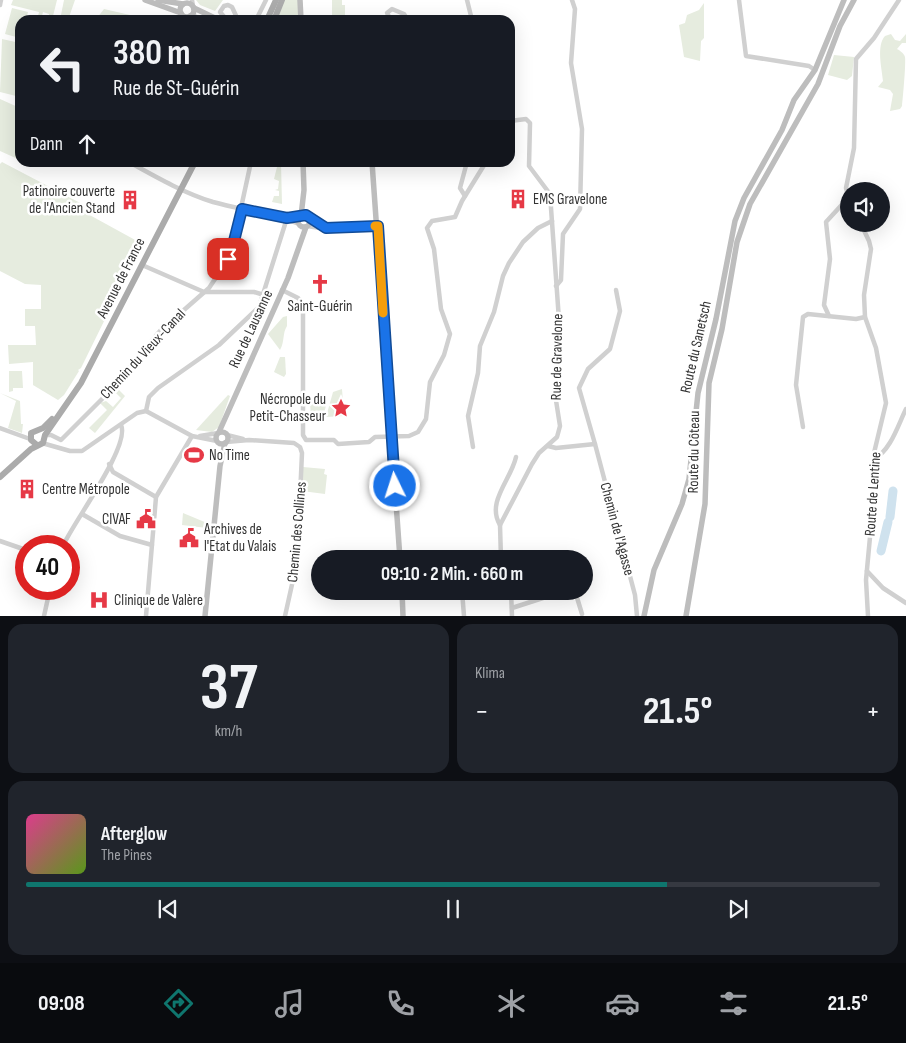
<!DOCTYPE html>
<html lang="de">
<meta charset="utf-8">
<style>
:root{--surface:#171b24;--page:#20242c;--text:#f1f3f6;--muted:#9ea1a6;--line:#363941;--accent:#0f766e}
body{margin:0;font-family:"Sofia Sans Condensed",sans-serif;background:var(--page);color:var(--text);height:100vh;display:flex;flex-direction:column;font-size:19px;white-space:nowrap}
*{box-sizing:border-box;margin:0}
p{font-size:16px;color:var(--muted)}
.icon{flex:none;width:28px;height:28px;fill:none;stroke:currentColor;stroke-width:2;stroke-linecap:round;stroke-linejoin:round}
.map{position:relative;height:616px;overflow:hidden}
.sheet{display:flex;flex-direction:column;gap:8px;padding:8px;background:#0d0f14;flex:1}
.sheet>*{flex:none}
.hud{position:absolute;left:15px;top:15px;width:500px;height:152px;border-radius:15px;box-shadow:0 5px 20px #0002;background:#171b24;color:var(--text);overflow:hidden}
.controls{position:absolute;left:840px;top:182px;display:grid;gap:10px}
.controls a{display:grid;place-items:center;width:50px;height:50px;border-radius:50%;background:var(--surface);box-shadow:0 5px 20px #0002;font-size:25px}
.speed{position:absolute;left:15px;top:535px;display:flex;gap:10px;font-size:25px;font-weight:700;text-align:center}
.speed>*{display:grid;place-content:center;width:65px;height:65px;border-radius:50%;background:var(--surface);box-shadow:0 5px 20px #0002;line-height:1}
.speed .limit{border:8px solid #d22;background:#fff;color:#111}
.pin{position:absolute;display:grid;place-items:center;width:42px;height:42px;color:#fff;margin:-21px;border-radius:10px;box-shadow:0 2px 8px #0006}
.me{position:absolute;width:55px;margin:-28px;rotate:356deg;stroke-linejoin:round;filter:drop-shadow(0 0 4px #0008)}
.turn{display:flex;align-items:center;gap:18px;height:105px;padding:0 15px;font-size:22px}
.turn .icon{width:65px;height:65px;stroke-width:2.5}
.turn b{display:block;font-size:35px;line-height:42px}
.then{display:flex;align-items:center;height:48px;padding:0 15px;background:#0003;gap:10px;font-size:19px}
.big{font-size:38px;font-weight:700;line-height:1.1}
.sheet .tile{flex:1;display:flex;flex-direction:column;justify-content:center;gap:8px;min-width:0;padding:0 18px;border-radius:15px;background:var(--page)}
.sheet .dial{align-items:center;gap:0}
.dial b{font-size:65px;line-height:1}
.song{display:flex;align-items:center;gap:15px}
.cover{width:60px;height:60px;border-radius:8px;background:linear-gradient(135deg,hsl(330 70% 55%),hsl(90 70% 35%))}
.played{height:5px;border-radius:2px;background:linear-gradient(90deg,var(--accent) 75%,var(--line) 75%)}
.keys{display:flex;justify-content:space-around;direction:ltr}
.heat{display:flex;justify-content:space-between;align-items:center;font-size:28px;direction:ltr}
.sheet .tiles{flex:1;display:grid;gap:8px;grid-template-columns:1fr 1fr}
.tile:last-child{grid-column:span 2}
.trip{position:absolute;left:311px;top:550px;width:282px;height:50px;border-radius:25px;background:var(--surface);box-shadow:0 5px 20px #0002;font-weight:700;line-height:50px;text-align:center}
.menu{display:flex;height:80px;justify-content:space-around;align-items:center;background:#090b0e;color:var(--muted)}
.menu .icon{width:35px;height:35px}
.menu .on{color:var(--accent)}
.menu b{font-size:22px;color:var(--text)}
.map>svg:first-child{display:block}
</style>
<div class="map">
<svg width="906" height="616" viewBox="0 0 906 616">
<rect width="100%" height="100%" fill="#fff"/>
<g fill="#e6ecdf">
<path d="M13,0H57L52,20H48L49,14L43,12L41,20H37L39,12L11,5Z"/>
<path d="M64,0H75L68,20H60Z"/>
<path d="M196,0H223L215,11L200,5Z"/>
<path d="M284,0H299V20H276Z"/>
<path d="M332,0H342V5H345V16L340,17V20H332Z"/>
<path d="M704,3V38L701,41L700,61L684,57L679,25L685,23L687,15L699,10Z"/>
<path d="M12,8L28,12L26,20H20V38L5,34Z"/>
<path d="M104,9L130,15L127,20H87L76,18L77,15L81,17L89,15L97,18Z"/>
<path d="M891,34L895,40L900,41L906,34V43H902L897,49C899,50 904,53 905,57C906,64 903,97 902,106L900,109L890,111L893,94L890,90L878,87L883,81C882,69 876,46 885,36Z"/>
<path d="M2,39L20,43V97L0,92Z"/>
<path d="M834,55L854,57L852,76L847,80L828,75Z"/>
<path d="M0,99L20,108V160L0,151Z"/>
<path d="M2,162L86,206V213L137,241L140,248L81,368L78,370L79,371L64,395L58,400L33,385V362L9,364L8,345H36L35,326H25V309H41V285L25,284L0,271V164Z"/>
<path d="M278,163H281L282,204L272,202L274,196H279V191L275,190L278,189L279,181L274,179Z"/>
<path d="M287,316V326C282,334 285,341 280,350L268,334L283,317Z"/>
<path d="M280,357H285L286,374L284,377L274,372Z"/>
<path d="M9,371H22L23,388H13V391L9,392Z"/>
<path d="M342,389L344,416L326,417L333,392Z"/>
<path d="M119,390L125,396L95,433L89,428L107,410L100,403L106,401L113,407L121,398L116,393Z"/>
<path d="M0,393L20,401L21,424H23L22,433L8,428L16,401Z"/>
<path d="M228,395L230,396L219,427L212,432L196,430Z"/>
<path d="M327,401L323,418H311L310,402Z"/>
<path d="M303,467L325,469L324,474L327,475L325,494L302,491Z"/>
<path d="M183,513L207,523V528L182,525Z"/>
</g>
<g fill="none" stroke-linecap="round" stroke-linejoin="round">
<g stroke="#cfe2ee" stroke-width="9">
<path d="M890,517L893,491"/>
<path d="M881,551L888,522"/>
</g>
<g stroke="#d0d0d0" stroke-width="4.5">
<path d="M192,0L193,6"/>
<path d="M467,0L472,20"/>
<path d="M739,0L746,56L809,66L815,70"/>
<path d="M0,5L1,0"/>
<path d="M227,20L220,12L224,6L228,5L232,7L238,20"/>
<path d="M256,20L266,0"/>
<path d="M391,20L387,13L392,9L404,14L408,20"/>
<path d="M129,162C156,177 184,193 213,202C242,210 272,213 299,224"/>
<path d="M465,196L460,188L467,162"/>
<path d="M849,200L846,188L854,148L856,59L874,38L899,0"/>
<path d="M287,218L300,217"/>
<path d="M310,218L325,227"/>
<path d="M861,224L869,241L871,249L864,295L865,317L876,348L886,403L874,453L873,505L866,580L868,616"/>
<path d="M307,226L320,228L378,226"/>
<path d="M142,265L204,292H254L264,295"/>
<path d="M556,286L561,280L563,234L580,209L582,129L571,63L575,9L572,0"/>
<path d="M282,290L298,298L303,304V435L306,440H334L338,444L369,442L375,437L409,436L418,432L426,419L430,382L444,355L450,334L441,309L434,249L427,228L432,221L455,217L462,201L486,162"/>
<path d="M829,316L824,305L830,259L826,222L848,198"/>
<path d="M146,411L149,397L158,388L219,345L259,307L287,218"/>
<path d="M803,427L796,385L803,317L808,314L856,319L865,317"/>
<path d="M0,428L30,439"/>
<path d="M45,435H51L61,440L108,393L160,331L209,288L217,276L232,249L251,162"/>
<path d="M227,435L243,439"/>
<path d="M200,436L218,433"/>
<path d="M226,442L249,440L294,443L300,447L302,453L297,562L285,616"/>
<path d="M42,443L70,451H82L137,413L146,411L192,436L217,441"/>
<path d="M595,444L579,388L588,369L610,349L620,311L616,290"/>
<path d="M548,446L556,448L595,444L635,595L637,616"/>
<path d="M473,447L468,416L478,373L480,346L494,312L503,276L509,263L523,242L538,228L552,221"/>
<path d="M874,459C891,450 898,425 906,409"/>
<path d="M109,464L113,472L156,497"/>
<path d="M82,514L120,536L152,545"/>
<path d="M500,525C486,502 511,480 516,457"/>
<path d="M0,541L26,550"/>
<path d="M63,546C72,524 131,446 121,425"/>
<path d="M460,553V559"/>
<path d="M501,559L500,525L532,464L539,453L557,437L560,426L555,394L560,334L550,194L529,166L530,123L526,119L510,121"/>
<path d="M867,571L883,588L906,603"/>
<path d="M462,591L464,616"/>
<path d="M511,591L512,616"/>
<path d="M575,591L582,614"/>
<path d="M512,608L549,596L552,591"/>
<path d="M44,616L50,589"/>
<path d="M146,616L156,497L192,436"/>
</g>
<g stroke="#bdbdbd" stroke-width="5.5">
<path d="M145,0L181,13"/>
<path d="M158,0L183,4"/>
<path d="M300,0L301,20"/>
<circle cx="187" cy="10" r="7"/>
<path d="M194,8L219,20"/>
<path d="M190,16L206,20"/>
<path d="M372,162L400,559"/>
<circle cx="304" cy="221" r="6"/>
<path d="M301,216L304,190L303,162"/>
<circle cx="222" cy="438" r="6"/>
<path d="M219,432L288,278L306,227"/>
<path d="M402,591L403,616"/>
<path d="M205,616L220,466L225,443"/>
<path d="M644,616L654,570L682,504L689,479L698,393L716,319L735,221L744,198L782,130L794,100L815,70L844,0"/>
<path d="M686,616L705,504L709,383L722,329L737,242L750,204L818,84L840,26L854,0"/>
</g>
<g stroke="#ababab" stroke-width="6">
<path d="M267,20L276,0"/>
<path d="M274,20L282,0"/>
<path d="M37,445L31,440V433L43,428L52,419"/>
<path d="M0,477L31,449L43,443L45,435L81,383L195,162"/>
</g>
</g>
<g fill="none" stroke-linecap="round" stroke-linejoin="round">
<defs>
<path id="route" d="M228,259L232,249L242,209L287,218L306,215L326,228L378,226L395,486"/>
</defs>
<use href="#route" stroke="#114b97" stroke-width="12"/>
<use href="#route" stroke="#1a73e8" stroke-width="9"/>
<path stroke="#f59e0b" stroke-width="9" d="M375,226H378L383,313"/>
</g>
<defs>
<symbol id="building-bare" viewBox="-9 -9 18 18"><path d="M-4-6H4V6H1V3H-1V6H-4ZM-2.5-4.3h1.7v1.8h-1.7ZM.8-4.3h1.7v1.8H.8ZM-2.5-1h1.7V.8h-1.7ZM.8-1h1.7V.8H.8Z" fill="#e63946" stroke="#fff" stroke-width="2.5" paint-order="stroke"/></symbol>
<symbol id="church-bare" viewBox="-9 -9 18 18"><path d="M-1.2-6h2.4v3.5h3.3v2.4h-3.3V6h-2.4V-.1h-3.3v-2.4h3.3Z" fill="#e63946" stroke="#fff" stroke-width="2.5" paint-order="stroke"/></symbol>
<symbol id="sight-bare" viewBox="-9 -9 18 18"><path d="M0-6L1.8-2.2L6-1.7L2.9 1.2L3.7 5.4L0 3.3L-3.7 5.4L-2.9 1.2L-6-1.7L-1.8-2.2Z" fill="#e63946" stroke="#fff" stroke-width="2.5" paint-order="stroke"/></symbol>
<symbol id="stadium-bare" viewBox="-9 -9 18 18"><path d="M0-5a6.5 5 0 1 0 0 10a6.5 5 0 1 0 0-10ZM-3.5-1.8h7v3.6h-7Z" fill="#e63946" stroke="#fff" stroke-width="2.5" paint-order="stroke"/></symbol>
<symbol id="civic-bare" viewBox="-9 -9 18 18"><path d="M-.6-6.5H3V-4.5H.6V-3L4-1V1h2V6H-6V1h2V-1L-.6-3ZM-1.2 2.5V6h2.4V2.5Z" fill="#e63946" stroke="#fff" stroke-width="2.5" paint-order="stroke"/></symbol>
<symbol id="hospital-bare" viewBox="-9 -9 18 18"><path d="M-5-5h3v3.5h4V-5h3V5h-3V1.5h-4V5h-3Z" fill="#e63946" stroke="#fff" stroke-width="2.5" paint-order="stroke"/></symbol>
</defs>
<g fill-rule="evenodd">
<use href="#building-bare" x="504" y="185" width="28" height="28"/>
<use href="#building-bare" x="116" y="186" width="28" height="28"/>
<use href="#church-bare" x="306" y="270" width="28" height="28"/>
<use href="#sight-bare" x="327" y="394" width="28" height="28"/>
<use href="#stadium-bare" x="180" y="441" width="28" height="28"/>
<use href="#building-bare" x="13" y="475" width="28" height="28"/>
<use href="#civic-bare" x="132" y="505" width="28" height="28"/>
<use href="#civic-bare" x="175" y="524" width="28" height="28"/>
<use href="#hospital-bare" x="85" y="586" width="28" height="28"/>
</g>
<g text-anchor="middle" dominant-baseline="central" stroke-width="5" stroke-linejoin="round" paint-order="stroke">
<g font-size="15" fill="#333" stroke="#fff" text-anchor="start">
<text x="115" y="191" text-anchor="end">Patinoire couverte<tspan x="115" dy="17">de l'Ancien Stand</tspan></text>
<text x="533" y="199">EMS Gravelone</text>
<text x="320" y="306" text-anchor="middle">Saint-Guérin</text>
<text x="326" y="399" text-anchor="end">Nécropole du<tspan x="326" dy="17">Petit-Chasseur</tspan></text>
<text x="209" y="455">No Time</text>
<text x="42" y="489">Centre Métropole</text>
<text x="131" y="519" text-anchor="end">CIVAF</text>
<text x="204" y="529">Archives de<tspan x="204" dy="17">l'Etat du Valais</tspan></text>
<text x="114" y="600">Clinique de Valère</text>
</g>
<g font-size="15" fill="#333" stroke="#fff">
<text transform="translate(121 278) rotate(-63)">Avenue de France</text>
<text transform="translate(251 329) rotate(-65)">Rue de Lausanne</text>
<text transform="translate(696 347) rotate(-77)">Route du Sanetsch</text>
<text transform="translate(143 354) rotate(-47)">Chemin du Vieux-Canal</text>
<text transform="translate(557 357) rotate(-89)">Rue de Gravelone</text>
<text transform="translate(694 452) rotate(-89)">Route du Côteau</text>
<text transform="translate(873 494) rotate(-86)">Route de Lentine</text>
<text transform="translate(617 529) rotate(75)">Chemin de l'Agasse</text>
<text transform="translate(297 532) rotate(-85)">Chemin des Collines</text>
</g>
</g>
</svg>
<div class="controls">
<a><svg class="icon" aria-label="sound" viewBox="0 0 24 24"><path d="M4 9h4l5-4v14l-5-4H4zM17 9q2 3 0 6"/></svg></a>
</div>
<div class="speed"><div class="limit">40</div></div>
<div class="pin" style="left:228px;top:259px;background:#d93025"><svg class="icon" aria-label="arrive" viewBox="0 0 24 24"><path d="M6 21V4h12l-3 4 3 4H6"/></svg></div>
<svg class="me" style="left:395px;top:486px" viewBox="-20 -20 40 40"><circle r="17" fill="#1a73e8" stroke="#fff" stroke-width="3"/><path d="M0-11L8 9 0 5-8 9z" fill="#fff"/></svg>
<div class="trip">09:10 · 2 Min. · 660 m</div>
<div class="hud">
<div class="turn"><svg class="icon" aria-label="left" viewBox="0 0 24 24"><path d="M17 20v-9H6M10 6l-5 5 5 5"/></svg><div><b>380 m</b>Rue de St-Guérin</div></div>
<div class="then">Dann<svg class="icon" aria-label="ahead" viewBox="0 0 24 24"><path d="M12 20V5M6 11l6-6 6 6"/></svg></div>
</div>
</div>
<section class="sheet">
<div class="tiles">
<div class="tile dial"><b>37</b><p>km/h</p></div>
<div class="tile"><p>Klima</p>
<div class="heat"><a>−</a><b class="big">21.5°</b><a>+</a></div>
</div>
<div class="tile">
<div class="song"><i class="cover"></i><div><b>Afterglow</b><p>The Pines</p></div></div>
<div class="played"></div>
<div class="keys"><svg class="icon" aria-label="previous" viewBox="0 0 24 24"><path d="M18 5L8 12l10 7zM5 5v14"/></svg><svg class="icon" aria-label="pause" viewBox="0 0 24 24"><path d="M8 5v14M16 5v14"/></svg><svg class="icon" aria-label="next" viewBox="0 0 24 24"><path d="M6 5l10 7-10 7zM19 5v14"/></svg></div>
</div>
</div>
</section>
<nav class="menu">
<b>09:08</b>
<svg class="icon on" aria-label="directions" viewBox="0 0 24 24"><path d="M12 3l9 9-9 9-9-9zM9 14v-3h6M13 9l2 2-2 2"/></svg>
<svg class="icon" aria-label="music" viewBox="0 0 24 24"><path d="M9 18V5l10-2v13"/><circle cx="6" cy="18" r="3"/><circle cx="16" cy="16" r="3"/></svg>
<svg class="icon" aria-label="phone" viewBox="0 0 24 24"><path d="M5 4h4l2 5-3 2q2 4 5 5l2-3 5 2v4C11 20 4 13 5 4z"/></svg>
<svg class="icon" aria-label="climate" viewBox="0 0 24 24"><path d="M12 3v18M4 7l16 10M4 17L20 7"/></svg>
<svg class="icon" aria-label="car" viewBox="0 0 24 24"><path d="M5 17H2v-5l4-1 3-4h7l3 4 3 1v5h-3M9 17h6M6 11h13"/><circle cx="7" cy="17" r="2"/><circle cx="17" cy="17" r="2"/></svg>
<svg class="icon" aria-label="filters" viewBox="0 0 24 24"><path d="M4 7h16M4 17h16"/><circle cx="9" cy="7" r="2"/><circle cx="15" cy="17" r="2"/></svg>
<b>21.5°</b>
</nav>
